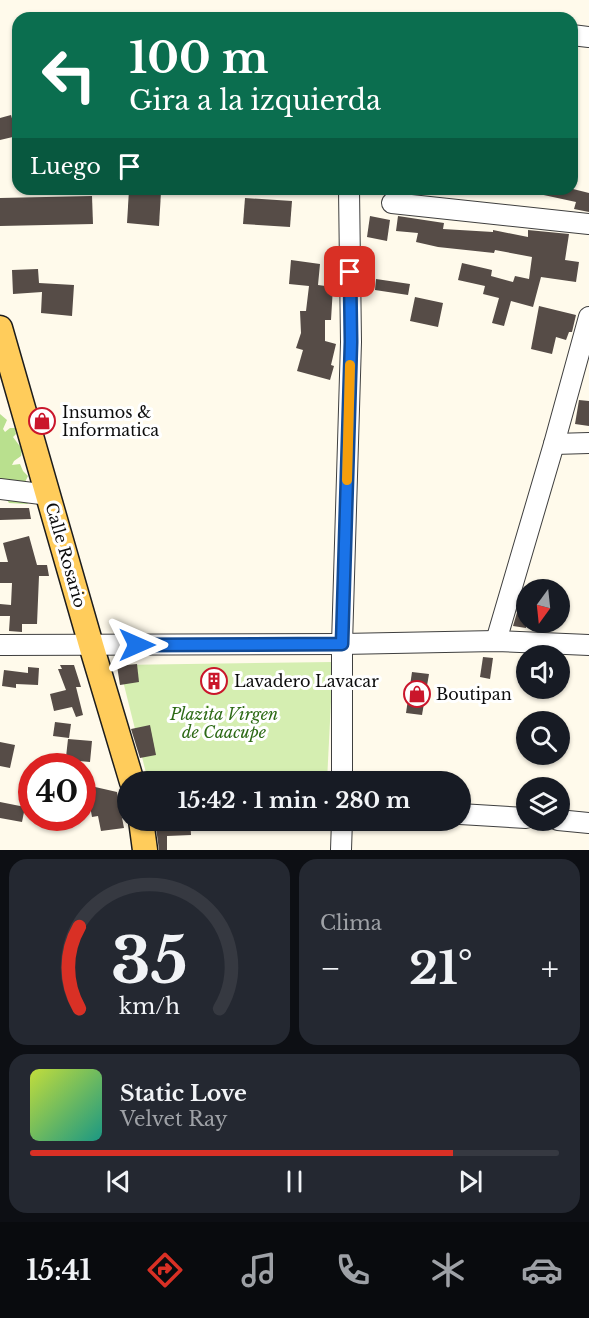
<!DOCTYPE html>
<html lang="es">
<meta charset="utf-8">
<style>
:root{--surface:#171b24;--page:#242831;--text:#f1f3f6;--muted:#9ea1a6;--line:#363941;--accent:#d93025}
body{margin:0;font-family:"Libre Baskerville",serif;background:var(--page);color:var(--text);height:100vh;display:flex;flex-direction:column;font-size:22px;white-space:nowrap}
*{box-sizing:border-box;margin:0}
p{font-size:20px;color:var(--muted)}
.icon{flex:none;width:33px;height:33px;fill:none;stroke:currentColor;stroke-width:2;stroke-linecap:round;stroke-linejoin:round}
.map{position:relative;height:850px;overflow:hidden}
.drawer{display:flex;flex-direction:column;gap:9px;padding:9px;background:#0d0f14;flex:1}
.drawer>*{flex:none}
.guide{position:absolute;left:12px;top:12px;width:566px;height:183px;border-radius:18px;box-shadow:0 2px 4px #0004;background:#0b6e4f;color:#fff;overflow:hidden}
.needle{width:39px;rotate:195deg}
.tools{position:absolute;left:516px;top:579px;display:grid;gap:12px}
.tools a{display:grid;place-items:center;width:54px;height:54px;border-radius:50%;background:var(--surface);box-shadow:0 2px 4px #0004;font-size:30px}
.speed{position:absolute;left:18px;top:753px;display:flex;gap:12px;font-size:30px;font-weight:700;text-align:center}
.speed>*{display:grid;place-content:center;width:78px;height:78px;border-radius:50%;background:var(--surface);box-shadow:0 2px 4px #0004;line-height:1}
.speed .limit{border:9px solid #d22;background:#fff;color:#111}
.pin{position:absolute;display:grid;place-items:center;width:51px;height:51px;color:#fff;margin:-26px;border-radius:12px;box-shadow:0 3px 9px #0006}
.me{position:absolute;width:66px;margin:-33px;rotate:90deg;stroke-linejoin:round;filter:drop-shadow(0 0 4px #0008)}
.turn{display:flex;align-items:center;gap:21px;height:126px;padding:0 18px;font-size:27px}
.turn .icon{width:78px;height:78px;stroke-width:2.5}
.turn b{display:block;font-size:42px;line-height:51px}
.then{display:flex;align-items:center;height:57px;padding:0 18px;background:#0003;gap:12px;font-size:22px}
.big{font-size:45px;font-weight:700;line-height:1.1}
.drawer .widget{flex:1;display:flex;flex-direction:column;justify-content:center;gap:9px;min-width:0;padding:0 21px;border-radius:18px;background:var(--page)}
.drawer .dial{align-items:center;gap:0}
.dial svg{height:156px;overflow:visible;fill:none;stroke:var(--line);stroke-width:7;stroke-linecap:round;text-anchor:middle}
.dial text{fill:var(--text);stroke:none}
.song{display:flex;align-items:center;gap:18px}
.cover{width:72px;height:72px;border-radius:9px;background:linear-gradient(135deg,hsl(70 70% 55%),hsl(170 70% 35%))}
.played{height:6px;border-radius:3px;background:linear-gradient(90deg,var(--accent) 80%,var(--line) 80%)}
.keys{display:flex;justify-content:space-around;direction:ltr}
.heat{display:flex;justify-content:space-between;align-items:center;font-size:33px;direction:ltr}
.drawer .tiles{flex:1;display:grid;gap:9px;grid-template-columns:1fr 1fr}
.widget:last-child{grid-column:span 2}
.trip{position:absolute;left:117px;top:771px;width:354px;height:60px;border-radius:30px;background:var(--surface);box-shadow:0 2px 4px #0004;font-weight:700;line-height:60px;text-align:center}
.tab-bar{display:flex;height:96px;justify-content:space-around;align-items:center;background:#090b0e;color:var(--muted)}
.tab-bar .icon{width:42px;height:42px}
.tab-bar .selected{color:var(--accent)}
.tab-bar b{font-size:27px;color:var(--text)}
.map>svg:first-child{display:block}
</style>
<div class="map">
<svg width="589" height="850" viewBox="0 0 589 850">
<rect width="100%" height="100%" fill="#fffaeb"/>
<path fill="#d5eeb1" d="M333,662L327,781H148L119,665Z"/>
<path fill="#b9e08e" d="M0,414L7,420L3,429L5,432L10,428H15L16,434L13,437L22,449L21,456L14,461L12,465L20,464L23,471L28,476L25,482L35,499L27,504L9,503L0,489Z"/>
<g fill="#564c47">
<path d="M11,115L17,136L0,140V118Z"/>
<path d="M539,189H573L589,193V212L574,209L576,202L539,194Z"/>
<path d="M129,190L161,192L159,226L127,223Z"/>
<path d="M92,196L93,224L0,226V198Z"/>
<path d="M245,198L292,201L290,227L243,224Z"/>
<path d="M370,216L390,220L387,241L367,237Z"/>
<path d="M398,216L444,223L443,229L493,232V230L528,237V230L569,234L565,260L579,262L576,282L541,277L533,307L511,301L504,326L492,323L499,298L483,294L485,286L458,280L462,263L492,270L491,276L513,282L515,276L529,279L532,257L495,250L494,253L438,247L416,242L418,233L396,231Z"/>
<path d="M291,260L320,264L318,285L333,287L331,320H325V341L336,344L331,365L334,366L330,380L297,371L303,350L296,348L301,333L300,311H306L309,286L289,284Z"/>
<path d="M38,269L39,283L74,285L72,316L41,313L42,292L13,294L12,270Z"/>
<path d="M376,279L410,284L408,295L375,290Z"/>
<path d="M415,297L443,303L438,327L410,321Z"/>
<path d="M539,306L576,315L572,332H569L566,340L556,337L552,354L531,349Z"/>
<path d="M579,400L589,401V426L575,424Z"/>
<path d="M0,508H29L31,519L0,520Z"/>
<path d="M29,536L37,565H47L49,576H39L37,624H22V632L9,631L10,616H0V604L11,605L12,583H0V562H8L3,543Z"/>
<path d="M521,599L526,601V628L513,626Z"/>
<path d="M483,657L493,658L490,679L480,677Z"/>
<path d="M137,664L139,682L120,685L117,666Z"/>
<path d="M60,665H74L81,687H76L83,715L76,717L72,707L54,711L50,694L66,690L58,669H62Z"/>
<path d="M28,667L39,668L38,685L16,684V688L2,686L4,670L28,673Z"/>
<path d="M412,672L429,674L422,715L406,713Z"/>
<rect x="203" y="675" width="22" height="12"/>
<path d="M55,722L71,724L69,738L53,736Z"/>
<path d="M150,725L156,755L140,758L131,729Z"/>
<path d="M68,739L92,741L90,762L79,761L78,766H65Z"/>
<path d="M0,742L15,745L10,768L0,766Z"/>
<path d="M82,784L117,792L124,828L101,831L98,816L92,817L90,806L82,804Z"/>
<path d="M0,802L25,807L22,822L0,818Z"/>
<path d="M155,820H190L191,835L167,836V850H159Z"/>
</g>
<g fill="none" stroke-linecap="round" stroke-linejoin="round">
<defs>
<g id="minor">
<path d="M572,35L589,37"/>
<path d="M392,203L589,224"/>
<path d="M554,444L589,443"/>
<path d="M0,489L49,495"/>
<path d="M496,641L554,444L589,317"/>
<path d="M0,645L342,644L496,641L589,645"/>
<path d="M342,782V644L351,342L349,189"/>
<path d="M460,814L526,818"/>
<path d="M558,820L589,823"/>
<path d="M341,850L342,820"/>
</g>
<g id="major">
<path d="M0,328L91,645L132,782"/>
<path d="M141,820L145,850"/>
</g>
</defs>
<use href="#minor" stroke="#3f3f3f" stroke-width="22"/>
<use href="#major" stroke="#1d1d1d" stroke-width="27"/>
<use href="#minor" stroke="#fff" stroke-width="20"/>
<use href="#major" stroke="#ffcc5b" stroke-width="24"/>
</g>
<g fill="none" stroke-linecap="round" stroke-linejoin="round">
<defs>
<path id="route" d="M137,645L342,644L351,342L350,272"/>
</defs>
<use href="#route" stroke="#114b97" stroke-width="15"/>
<use href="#route" stroke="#1a73e8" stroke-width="10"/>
<path stroke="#f59e0b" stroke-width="10" d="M347,480L350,365"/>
</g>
<defs>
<symbol id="shop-ring" viewBox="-11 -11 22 22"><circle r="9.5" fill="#fff" stroke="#ca162b" stroke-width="1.5"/><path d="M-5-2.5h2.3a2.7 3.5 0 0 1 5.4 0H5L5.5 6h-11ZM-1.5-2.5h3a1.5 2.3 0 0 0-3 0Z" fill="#ca162b"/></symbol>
<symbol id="building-ring" viewBox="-11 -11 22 22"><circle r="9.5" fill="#fff" stroke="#ca162b" stroke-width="1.5"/><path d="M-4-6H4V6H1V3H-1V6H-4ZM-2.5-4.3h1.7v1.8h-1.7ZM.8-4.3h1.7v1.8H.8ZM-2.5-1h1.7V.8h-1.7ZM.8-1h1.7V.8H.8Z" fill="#ca162b"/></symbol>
</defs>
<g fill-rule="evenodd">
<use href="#shop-ring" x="27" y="406" width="30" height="30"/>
<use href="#building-ring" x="199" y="666" width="30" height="30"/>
<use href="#shop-ring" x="402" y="679" width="30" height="30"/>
</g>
<g text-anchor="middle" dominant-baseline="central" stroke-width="6" stroke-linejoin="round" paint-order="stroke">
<g font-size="16" fill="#0c0c0c" stroke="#fff" text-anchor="start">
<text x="62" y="412">Insumos &amp;<tspan x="62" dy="18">Informatica</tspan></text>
<text x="234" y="681">Lavadero Lavacar</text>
<text x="436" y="694">Boutipan</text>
</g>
<g font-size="16" fill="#0c0c0c" stroke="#fff">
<text transform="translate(66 555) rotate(74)">Calle Rosario</text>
</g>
<g font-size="16" font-style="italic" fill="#2d6a16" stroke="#fff">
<text x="224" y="714">Plazita Virgen<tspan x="224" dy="18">de Caacupe</tspan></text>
</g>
</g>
</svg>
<div class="tools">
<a><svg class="needle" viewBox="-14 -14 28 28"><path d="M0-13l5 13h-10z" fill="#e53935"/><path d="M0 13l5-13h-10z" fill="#9ea1a6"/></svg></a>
<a><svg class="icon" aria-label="sound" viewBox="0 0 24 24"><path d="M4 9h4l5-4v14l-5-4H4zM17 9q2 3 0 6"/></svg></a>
<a><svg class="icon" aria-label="search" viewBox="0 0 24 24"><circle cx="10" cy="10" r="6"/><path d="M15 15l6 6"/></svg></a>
<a><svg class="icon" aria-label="layers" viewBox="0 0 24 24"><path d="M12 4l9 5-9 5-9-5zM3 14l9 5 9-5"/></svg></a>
</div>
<div class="speed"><div class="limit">40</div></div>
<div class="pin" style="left:350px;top:272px;background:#d93025"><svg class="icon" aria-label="arrive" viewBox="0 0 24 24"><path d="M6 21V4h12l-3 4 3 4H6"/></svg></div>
<svg class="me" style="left:137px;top:645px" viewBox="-20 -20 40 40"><path d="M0-17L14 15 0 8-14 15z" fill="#1a73e8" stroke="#fff" stroke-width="4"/></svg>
<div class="trip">15:42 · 1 min · 280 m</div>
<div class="guide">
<div class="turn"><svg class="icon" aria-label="left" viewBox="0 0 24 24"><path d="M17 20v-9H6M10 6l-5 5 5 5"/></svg><div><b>100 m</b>Gira a la izquierda</div></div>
<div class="then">Luego<svg class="icon" aria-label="arrive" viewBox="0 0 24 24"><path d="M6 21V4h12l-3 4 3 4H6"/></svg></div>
</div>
</div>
<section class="drawer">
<div class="tiles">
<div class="widget dial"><svg viewBox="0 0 100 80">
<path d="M14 69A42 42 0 1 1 86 69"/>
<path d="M14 69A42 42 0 0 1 14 27" stroke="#d93025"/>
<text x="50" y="56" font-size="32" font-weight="700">35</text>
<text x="50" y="72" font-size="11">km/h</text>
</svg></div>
<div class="widget"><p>Clima</p>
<div class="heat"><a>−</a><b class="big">21°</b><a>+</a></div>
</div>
<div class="widget">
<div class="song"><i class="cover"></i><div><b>Static Love</b><p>Velvet Ray</p></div></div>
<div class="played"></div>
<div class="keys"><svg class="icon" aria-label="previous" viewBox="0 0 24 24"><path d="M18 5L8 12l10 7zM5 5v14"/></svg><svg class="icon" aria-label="pause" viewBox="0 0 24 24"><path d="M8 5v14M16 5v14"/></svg><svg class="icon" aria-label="next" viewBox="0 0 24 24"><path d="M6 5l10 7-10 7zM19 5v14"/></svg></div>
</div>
</div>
</section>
<nav class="tab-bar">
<b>15:41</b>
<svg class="icon selected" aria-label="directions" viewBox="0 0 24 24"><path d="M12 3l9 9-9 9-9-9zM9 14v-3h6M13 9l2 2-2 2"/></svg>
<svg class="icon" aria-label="music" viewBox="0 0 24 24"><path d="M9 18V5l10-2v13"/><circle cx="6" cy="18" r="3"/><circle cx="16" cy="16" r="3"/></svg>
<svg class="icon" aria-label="phone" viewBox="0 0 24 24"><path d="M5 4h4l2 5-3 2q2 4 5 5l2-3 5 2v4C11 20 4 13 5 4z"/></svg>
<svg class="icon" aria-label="climate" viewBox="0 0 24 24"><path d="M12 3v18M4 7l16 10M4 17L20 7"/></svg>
<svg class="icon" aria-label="car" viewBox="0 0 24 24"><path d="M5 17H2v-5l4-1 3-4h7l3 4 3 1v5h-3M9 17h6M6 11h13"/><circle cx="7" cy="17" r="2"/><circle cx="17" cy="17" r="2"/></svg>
</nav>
